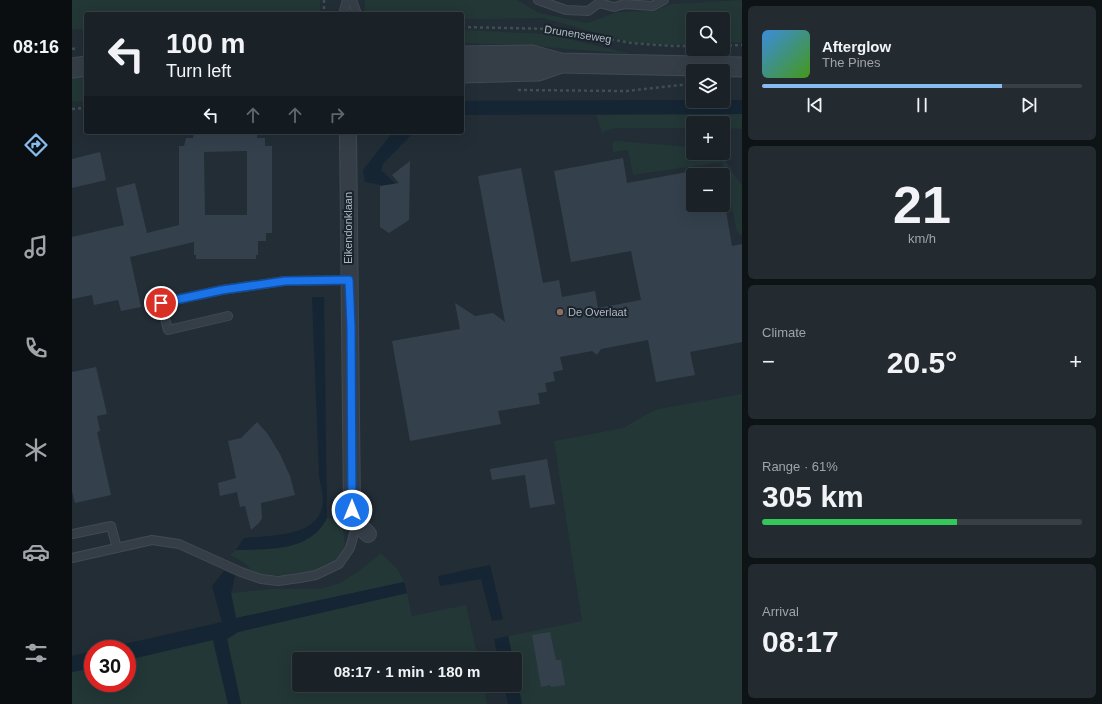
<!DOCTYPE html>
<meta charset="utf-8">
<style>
:root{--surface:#1a2228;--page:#232a30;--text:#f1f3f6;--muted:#9fa4a8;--line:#383f45;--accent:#87bcf1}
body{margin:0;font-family:Helvetica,sans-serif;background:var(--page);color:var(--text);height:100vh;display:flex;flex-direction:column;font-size:15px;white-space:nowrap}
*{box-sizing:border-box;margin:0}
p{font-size:13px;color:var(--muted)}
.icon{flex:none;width:22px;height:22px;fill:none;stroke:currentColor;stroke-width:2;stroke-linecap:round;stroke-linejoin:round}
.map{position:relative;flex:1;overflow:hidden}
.panel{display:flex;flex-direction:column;gap:6px;padding:6px;background:#0e1316;width:360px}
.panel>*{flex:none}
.hud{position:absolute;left:12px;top:12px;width:380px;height:122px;border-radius:4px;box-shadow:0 4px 16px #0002,0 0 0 1px var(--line);background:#1a2228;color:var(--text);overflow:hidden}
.tools{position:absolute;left:614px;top:12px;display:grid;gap:8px}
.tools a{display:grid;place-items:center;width:44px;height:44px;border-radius:4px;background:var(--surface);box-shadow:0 4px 16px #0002,0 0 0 1px var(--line);font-size:20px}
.speed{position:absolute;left:12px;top:640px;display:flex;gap:8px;font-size:20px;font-weight:700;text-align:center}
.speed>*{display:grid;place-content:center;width:52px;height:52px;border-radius:50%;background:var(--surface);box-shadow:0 4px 16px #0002,0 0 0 1px var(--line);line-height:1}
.speed .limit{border:6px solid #d22;background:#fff;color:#111}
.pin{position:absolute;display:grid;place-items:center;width:34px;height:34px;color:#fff;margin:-17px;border:2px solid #fff;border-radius:50%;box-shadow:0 1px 4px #0007}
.me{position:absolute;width:44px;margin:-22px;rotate:0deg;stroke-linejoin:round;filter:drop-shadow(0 0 3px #0008)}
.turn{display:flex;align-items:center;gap:14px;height:84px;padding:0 16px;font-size:18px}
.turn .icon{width:52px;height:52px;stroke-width:2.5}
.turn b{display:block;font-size:28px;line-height:34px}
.lanes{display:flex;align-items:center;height:38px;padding:0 16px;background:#0003;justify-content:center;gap:20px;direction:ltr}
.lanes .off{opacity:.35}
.big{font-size:30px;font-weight:600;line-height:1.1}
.panel .card{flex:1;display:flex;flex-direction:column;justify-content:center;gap:6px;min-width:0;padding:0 14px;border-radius:6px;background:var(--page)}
.panel .dial{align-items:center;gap:0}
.dial b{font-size:52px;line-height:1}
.song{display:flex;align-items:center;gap:12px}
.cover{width:48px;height:48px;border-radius:6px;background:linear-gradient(135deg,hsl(210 70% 55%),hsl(100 70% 35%))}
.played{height:4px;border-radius:2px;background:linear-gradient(90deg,var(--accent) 75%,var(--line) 75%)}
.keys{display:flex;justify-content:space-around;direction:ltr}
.heat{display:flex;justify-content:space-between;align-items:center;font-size:22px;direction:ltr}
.charge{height:6px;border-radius:3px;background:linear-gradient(90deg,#34c759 61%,var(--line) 0)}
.trip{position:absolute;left:220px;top:652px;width:230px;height:40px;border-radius:4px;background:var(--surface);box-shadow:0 4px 16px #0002,0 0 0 1px var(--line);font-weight:600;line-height:40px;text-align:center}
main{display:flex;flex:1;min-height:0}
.tabs{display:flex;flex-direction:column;width:72px;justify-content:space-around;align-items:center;background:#0a0e10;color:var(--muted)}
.tabs .icon{width:28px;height:28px}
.tabs .on{color:var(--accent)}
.tabs b{font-size:18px;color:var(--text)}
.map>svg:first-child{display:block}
</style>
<main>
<nav class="tabs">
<b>08:16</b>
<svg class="icon on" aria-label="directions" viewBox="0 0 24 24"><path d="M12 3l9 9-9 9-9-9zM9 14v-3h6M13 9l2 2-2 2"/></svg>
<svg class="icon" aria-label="music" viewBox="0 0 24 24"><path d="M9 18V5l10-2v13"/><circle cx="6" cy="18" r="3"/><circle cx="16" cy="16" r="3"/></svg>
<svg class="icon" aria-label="phone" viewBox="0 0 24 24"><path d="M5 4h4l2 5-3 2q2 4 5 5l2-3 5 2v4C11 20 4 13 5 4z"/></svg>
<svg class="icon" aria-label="climate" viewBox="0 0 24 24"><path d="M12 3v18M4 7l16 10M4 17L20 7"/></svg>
<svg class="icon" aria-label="car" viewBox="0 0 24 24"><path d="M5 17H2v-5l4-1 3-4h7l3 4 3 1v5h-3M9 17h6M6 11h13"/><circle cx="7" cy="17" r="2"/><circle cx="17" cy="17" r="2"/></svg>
<svg class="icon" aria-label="filters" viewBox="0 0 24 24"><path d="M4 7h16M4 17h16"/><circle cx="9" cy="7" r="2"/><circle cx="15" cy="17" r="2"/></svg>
</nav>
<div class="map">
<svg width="670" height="704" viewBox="0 0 670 704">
<rect width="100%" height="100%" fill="#222d36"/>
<g fill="#233737">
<path d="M0,0H248V14H14V30L0,29Z"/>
<path d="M293,0H445L467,13L515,23L545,12L579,11L600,4L670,0V42L651,43V19H621V44L595,45L557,42L471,18L390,19V14H293Z"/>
<path d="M390,30L475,34L560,54L449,45L390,43Z"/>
<path d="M0,74H14V101L0,102Z"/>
<path d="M670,114V129L651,128V123H621V128H544L532,131L531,134L524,115Z"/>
<path d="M543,141L621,147V153H644L651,156L659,171L670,186V237L665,231L650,162L561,175L556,150L541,152L540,143Z"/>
<path d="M670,394V704H450L443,671V659H441L436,636L510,621L482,441L551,428L570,417L586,409Z"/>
<path d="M255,518L272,521L271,530L273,545L263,562L249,570L227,576L204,575L185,577L173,563L158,555L164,550L208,548L253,521Z"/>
<path d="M309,553L326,570L332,582L164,618L159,593L199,589H249L268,583L287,571Z"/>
<path d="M335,593L340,616L394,605L406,659H227V685H411L415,704H169L155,639L166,632Z"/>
<path d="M141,640L156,704H0V672L21,668V683H55V660Z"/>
</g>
<g fill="#162533">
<path d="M621,100H670V114L390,115V101Z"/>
<path d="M321,132H342L311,164L309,170L325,185L313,198L309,185L293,182L291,170Z"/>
<path d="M240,297H252L255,518C239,552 196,549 164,550L172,538C199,535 250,538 251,500C251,492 248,483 247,475Z"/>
<path d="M418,565L431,619L420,621L409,579L368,586L366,576Z"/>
<path d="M152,571L163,576L159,593L164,618L332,582L335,593L166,632L155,639L169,704H156L141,640L55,660V649H30L150,622L140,586Z"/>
<path d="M436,636L441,659H426L422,639Z"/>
<path d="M21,651V668L0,672V656Z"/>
<path d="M443,671L450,704H436L432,685H443Z"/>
</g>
<g fill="#34414d" fill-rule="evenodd">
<path d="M122,132H185V138H193V146H200V233H194V241H186V255H184V259H124V255H122V242L58,257L69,307L49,311L46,300L22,305L20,295L0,299V237L52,225L44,188L63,183L75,233L107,225V146H112L114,138H121ZM175,151V215H133L132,152Z"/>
<path d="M28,152L34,180L0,188V159Z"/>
<path d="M551,158L555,183L621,171V205H653L660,246L670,244V342L618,352L623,375L584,382L576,340L529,349L525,355L520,351L488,357L491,370L481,372L483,381L473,383L475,392L466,393L468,404L426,411L429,424L338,441L320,341L388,329L383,303L403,316L421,313L433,322L406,176L449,168L471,283L487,280L490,297L523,291L526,308L569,300L559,251L499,262L482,171Z"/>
<path d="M338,161L337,220L317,233L308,227V186L327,183L320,175Z"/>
<path d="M24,367L35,414L25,416L28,431L25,432L39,495L3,503L0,491V372Z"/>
<path d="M185,422L195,433L208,454L218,476L223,495L189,503L190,518L187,523L179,530L173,506L168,507L165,492L148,496L146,483L164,478L156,441L169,438Z"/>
<path d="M475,459L483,504L458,508L453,475L420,480L418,469Z"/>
<path d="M478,632L484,660H489L493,685L479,687L478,685L469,687L460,635Z"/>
</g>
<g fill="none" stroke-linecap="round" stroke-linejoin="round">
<defs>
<g id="service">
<path d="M280,0L285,14"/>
<path d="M466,0L494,10L516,11L527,3L542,7L553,4L580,6L592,0"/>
<path d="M271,14L275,0"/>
<path d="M156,316L96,330L89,303L150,290L213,281L277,280"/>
<path d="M0,534L39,526L45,548"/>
<path d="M0,558L80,540L107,544L169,572L189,579L206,581L228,578L244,575L267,564L278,548L285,523"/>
</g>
<path id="minor" d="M276,132L280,510L285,523L296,534"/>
<g id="tertiary">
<path d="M390,56L460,55L489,63L670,67"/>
<path d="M0,68L14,66"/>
<path d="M390,73L466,71L489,63"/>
</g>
</defs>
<use href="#service" stroke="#414a53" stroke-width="10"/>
<use href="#minor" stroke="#414a53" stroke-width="18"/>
<use href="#tertiary" stroke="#414a53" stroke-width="21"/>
<g stroke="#3c504f" stroke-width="2.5" stroke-dasharray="3 3" stroke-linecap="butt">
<path d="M252,0V14"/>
<path d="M390,27L480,29L559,43L598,46H621"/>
<path d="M651,46L670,45"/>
<path d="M0,49L6,48"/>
<path d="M446,90L555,91L608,85H621"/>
<path d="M0,109L14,108"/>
</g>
<use href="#service" stroke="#353e47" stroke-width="8"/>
<use href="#minor" stroke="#353e47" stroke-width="16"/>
<use href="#tertiary" stroke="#353e47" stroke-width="19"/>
</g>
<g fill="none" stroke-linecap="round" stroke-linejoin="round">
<defs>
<path id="route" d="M89,303L150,290L213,281L277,280L279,327L280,510"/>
</defs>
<use href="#route" stroke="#114b97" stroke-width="10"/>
<use href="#route" stroke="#1a73e8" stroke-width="7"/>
</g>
<circle fill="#8d6e63" stroke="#1a232b" stroke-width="1.5" cx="488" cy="312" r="4"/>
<g text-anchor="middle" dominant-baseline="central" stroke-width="4" stroke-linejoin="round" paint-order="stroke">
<g font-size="11" fill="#afb9c3" stroke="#1a232b">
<text transform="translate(506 34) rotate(9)">Drunenseweg</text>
<text transform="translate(276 228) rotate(-90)">Eikendonklaan</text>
</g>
<g font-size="11" fill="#afb9c3" stroke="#1a232b" text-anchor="start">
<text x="496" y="312">De Overlaat</text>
</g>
</g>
</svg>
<div class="tools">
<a><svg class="icon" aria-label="search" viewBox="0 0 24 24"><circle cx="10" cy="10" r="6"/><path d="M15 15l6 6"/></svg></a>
<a><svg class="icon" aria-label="layers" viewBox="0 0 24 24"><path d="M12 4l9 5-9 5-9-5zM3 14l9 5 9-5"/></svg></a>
<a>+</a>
<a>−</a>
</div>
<div class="speed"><div class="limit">30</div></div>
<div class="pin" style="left:89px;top:303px;background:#d93025"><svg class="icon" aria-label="arrive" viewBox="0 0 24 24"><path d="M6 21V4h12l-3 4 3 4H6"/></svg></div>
<svg class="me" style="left:280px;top:510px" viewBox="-20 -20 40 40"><circle r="17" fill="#1a73e8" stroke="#fff" stroke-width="3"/><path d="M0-11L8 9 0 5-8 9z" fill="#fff"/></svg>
<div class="trip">08:17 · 1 min · 180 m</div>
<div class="hud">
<div class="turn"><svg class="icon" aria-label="left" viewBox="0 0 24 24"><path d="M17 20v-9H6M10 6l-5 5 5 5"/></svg><div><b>100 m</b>Turn left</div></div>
<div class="lanes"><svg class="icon" aria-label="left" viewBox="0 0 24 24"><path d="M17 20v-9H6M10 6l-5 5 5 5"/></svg><svg class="icon off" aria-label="ahead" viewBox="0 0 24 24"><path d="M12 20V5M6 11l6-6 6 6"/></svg><svg class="icon off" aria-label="ahead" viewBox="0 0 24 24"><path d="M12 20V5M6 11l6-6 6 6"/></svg><svg class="icon off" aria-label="right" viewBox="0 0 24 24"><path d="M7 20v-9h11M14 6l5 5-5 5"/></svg></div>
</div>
</div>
<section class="panel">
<div class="card">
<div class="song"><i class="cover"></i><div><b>Afterglow</b><p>The Pines</p></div></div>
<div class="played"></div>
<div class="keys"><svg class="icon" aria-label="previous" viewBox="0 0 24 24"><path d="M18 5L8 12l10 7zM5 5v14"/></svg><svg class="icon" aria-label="pause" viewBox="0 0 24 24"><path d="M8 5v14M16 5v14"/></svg><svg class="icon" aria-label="next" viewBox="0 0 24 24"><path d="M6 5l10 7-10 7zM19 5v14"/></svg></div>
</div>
<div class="card dial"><b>21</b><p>km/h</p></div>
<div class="card"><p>Climate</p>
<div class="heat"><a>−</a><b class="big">20.5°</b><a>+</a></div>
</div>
<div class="card"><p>Range · 61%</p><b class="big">305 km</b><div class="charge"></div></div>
<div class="card"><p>Arrival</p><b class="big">08:17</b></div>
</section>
</main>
